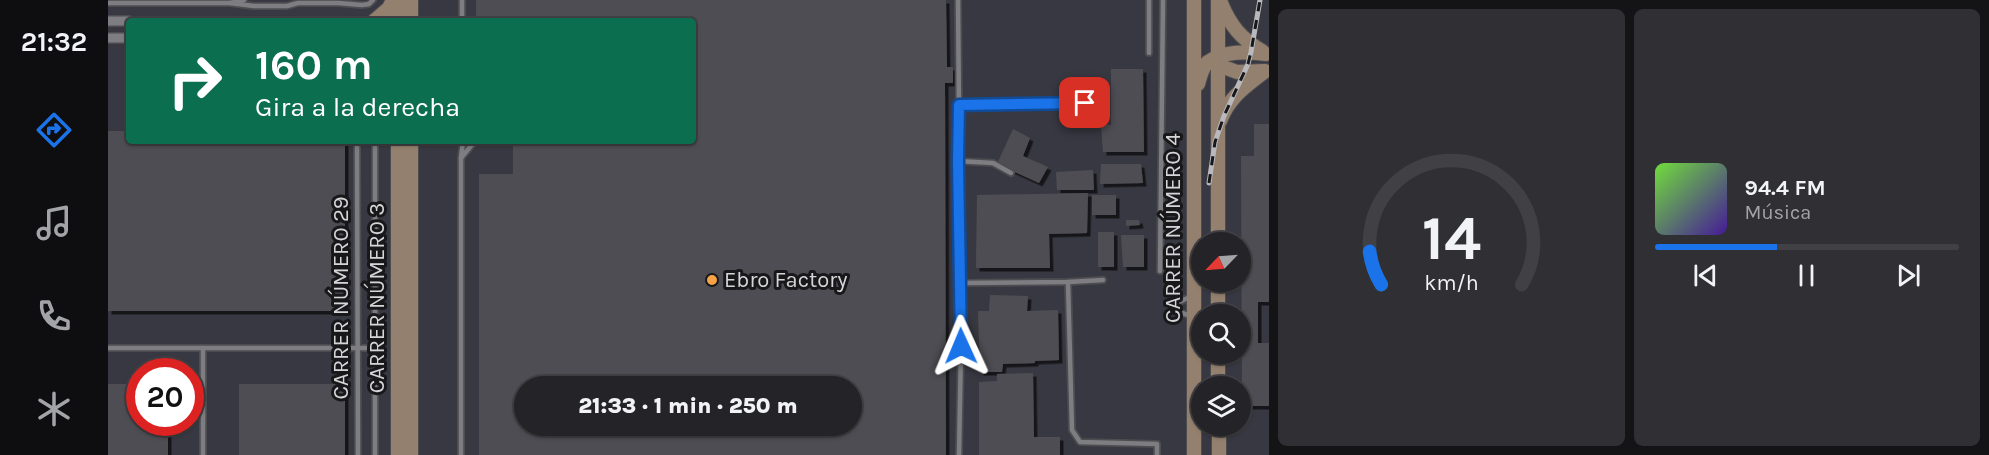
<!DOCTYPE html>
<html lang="es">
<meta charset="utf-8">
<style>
:root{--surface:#242327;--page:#302f33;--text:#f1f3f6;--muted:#a3a4a7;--line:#414044;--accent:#1a73e8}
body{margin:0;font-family:Karla,sans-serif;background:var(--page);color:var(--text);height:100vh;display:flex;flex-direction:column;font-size:22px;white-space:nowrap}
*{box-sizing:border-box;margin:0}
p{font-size:20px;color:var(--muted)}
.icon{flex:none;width:33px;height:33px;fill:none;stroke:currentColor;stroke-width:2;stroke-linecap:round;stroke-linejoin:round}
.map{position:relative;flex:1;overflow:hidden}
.drawer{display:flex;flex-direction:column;gap:9px;padding:9px;background:#141315;width:720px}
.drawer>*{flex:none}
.top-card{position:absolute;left:18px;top:18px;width:570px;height:126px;border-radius:6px;box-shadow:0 2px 4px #0004,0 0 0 2px var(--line);background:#0b6e4f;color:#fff;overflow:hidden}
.needle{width:39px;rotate:245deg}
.buttons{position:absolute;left:1083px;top:232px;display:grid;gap:12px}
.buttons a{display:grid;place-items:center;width:60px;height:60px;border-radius:50%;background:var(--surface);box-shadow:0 2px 4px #0004,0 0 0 2px var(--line);font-size:30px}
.speed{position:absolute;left:18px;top:358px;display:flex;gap:12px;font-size:30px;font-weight:700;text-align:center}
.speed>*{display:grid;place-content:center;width:78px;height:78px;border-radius:50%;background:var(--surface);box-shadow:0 2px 4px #0004,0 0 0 2px var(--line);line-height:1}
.speed .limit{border:9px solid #d22;background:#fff;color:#111}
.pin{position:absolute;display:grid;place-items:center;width:51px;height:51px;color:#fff;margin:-26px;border-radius:12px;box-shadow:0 3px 9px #0006}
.me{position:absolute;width:66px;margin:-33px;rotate:359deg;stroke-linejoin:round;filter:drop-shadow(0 0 4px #0008)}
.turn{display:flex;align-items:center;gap:21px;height:126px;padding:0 30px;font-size:27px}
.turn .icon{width:78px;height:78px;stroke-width:2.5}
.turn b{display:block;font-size:42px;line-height:51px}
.drawer .tile{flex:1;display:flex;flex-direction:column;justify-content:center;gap:9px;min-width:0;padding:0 21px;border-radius:9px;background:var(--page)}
.drawer .dial{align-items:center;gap:0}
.dial svg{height:156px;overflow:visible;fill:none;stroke:var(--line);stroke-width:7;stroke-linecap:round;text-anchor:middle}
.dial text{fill:var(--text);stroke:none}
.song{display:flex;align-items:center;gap:18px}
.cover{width:72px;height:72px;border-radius:9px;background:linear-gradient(135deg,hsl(100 70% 55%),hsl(260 70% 35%))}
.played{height:6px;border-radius:3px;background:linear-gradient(90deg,var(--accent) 40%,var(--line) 40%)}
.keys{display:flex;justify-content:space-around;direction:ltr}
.drawer .tiles{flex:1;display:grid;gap:9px;grid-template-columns:repeat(2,1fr)}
.trip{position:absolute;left:406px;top:376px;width:348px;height:60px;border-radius:30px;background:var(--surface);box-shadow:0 2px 4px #0004,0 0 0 2px var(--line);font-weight:800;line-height:60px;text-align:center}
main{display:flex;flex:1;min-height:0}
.menu{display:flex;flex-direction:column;width:108px;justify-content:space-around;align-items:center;background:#0e0e10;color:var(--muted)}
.menu .icon{width:42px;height:42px}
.menu .selected{color:var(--accent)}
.menu b{font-size:27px;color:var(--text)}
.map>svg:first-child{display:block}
</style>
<main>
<nav class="menu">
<b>21:32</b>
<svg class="icon selected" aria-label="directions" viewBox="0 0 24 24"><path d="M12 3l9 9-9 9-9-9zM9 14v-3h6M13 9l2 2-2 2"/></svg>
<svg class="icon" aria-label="music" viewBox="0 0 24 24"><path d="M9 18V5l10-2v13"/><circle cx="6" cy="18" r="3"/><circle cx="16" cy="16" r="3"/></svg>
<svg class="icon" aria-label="phone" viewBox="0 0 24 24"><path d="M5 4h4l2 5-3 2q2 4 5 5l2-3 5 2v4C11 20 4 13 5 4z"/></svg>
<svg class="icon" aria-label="climate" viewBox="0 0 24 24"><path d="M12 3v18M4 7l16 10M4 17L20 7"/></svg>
</nav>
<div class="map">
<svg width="1161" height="455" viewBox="0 0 1161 455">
<defs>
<filter id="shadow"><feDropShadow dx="3.5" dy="3.5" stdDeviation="0" flood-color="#0009"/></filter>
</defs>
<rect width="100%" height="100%" fill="#302f34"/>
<path fill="#383842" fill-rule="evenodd" d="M0,0H1161V455H0ZM21,21H585V141H21ZM1094,243H1132V282H1094ZM1094,315H1132V354H1094ZM32,372H82V423H32ZM417,387H744V426H417ZM1094,387H1132V426H1094Z"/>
<g fill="#4e4e52" fill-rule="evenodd" filter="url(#shadow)">
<path d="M368,0H838L839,67H845V83H837L838,455H371V174H405V141H585V21H368ZM417,387H744V426H417Z"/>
<path d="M1003,69H1035L1036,152H995L993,125H1003Z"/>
<path d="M1146,124H1161V302H1150V343H1161V406H1134L1133,156H1146Z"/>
<path d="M905,129L922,138L915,156L940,167L931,183L889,164Z"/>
<path d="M0,131H21V141H237V311H0Z"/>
<path d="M993,164H1033L1035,183L992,184Z"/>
<path d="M985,170L986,190H949L948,172Z"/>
<path d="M980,193L979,233L941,234L942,268H868L869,195Z"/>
<rect x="984" y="195" width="24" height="20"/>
<path d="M1018,220H1031L1032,225L1018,226Z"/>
<rect x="990" y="232" width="16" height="35"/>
<path d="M1013,235H1036V267H1015Z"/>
<path d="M882,295L920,296L919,311L950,310L951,360L927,361V363L895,364L894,372H872L870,311H881Z"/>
<path d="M925,373L926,437H952V455H871V382L889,381V374Z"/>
<path d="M0,384H32V423H60V455H0Z"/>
<rect x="131" y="384" width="106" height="71"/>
</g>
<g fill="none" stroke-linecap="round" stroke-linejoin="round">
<defs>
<g id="lane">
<path d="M354,0V21"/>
<path d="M850,0L853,346L851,455"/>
<path d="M1041,0V53"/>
<path d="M0,3H122L136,0"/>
<path d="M122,3L146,6H179L190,3H230L254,5L261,4L265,0"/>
<path d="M851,105L977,103"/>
<path d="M249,141L250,455"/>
<path d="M267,141V455"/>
<path d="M353,158L367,141"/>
<path d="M850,161L885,163L903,173"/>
<path d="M1052,271L1055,0"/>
<path d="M960,282L964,430L972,442L1049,444V455"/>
<path d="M852,283L960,282L995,280"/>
<path d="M1082,297L1062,306L1068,311L1083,316"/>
<path d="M0,348H267"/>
<path d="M95,455V348"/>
<path d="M353,455V158L355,141"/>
</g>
<g id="street">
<path d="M0,21H21"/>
<path d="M0,38H21"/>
</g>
<g id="secondary">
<path d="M289,0V21"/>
<path d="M303,0V21"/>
<path d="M1110,0V243"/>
<path d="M1113,3C1122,25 1133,39 1154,51"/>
<path d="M266,21L281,8L285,0"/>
<path d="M1102,62L1129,72L1157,71"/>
<path d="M1090,84C1092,77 1094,67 1100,62C1117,50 1139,52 1158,54"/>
<path d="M1112,121C1121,97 1137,87 1156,72"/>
<path d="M303,141V455"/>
<path d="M1110,282V315"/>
<path d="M1110,354V387"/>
<path d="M1111,426V455"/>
<path d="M290,455V141"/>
<path d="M1086,455V0"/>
</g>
</defs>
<use href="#lane" stroke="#4d4d51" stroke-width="8"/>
<use href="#street" stroke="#4d4d51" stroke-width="12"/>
<use href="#secondary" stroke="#4d4d51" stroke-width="16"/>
<use href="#lane" stroke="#7d7d82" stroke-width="4.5"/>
<use href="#street" stroke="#7d7d82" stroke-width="9"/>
<use href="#secondary" stroke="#94806e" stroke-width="14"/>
<defs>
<path id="rail" d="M1101,183L1107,142L1116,116L1140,64L1143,52L1152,0"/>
</defs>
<use href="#rail" stroke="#b9b9bd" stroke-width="5"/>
<use href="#rail" stroke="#18181a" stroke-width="3" stroke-dasharray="9" stroke-linecap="butt"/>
</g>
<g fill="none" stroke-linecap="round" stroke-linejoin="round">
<defs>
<path id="route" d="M853,346L850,161L851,105L977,103"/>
</defs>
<use href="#route" stroke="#114b97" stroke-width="15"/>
<use href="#route" stroke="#1a73e8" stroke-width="10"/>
</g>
<circle fill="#f6a247" stroke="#18181a" stroke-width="2" cx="604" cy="280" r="6"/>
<g text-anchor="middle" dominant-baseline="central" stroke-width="6" stroke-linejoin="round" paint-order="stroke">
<g font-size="22" fill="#d5d5d8" stroke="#18181a">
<text transform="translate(1065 228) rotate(-90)">CARRER NÚMERO 4</text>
<text transform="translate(233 298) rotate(-90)">CARRER NÚMERO 29</text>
<text transform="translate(269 298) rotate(-90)">CARRER NÚMERO 3</text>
</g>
<g font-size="22" fill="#d5d5d8" stroke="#18181a" text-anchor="start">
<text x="616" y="280">Ebro Factory</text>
</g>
</g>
</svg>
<div class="buttons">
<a><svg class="needle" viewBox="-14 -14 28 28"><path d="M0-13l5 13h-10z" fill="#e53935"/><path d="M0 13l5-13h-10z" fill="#a3a4a7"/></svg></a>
<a><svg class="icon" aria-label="search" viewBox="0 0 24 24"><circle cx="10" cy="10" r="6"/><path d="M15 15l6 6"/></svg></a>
<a><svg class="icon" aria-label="layers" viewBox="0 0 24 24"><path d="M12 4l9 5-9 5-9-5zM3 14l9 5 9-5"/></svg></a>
</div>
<div class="speed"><div class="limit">20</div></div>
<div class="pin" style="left:977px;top:103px;background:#d93025"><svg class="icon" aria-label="arrive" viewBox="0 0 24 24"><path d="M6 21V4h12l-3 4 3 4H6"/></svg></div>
<svg class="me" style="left:853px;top:346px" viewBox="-20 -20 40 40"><path d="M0-17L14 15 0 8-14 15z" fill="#1a73e8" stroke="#fff" stroke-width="4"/></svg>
<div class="trip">21:33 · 1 min · 250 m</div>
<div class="top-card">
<div class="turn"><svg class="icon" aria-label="right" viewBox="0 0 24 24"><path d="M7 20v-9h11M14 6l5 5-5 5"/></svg><div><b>160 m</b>Gira a la derecha</div></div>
</div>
</div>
<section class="drawer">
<div class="tiles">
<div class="tile dial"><svg viewBox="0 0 100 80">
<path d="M14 69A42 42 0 1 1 86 69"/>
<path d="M14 69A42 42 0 0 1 8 52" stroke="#1a73e8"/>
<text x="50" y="56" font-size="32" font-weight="700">14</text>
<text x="50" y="72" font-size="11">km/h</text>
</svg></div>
<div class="tile">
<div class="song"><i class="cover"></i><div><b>94.4 FM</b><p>Música</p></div></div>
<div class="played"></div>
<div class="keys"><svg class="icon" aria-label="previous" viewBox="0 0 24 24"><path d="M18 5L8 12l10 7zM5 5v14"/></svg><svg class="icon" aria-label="pause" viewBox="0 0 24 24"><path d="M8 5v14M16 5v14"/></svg><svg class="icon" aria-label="next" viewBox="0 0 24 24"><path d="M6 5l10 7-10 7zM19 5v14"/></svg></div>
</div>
</div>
</section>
</main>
